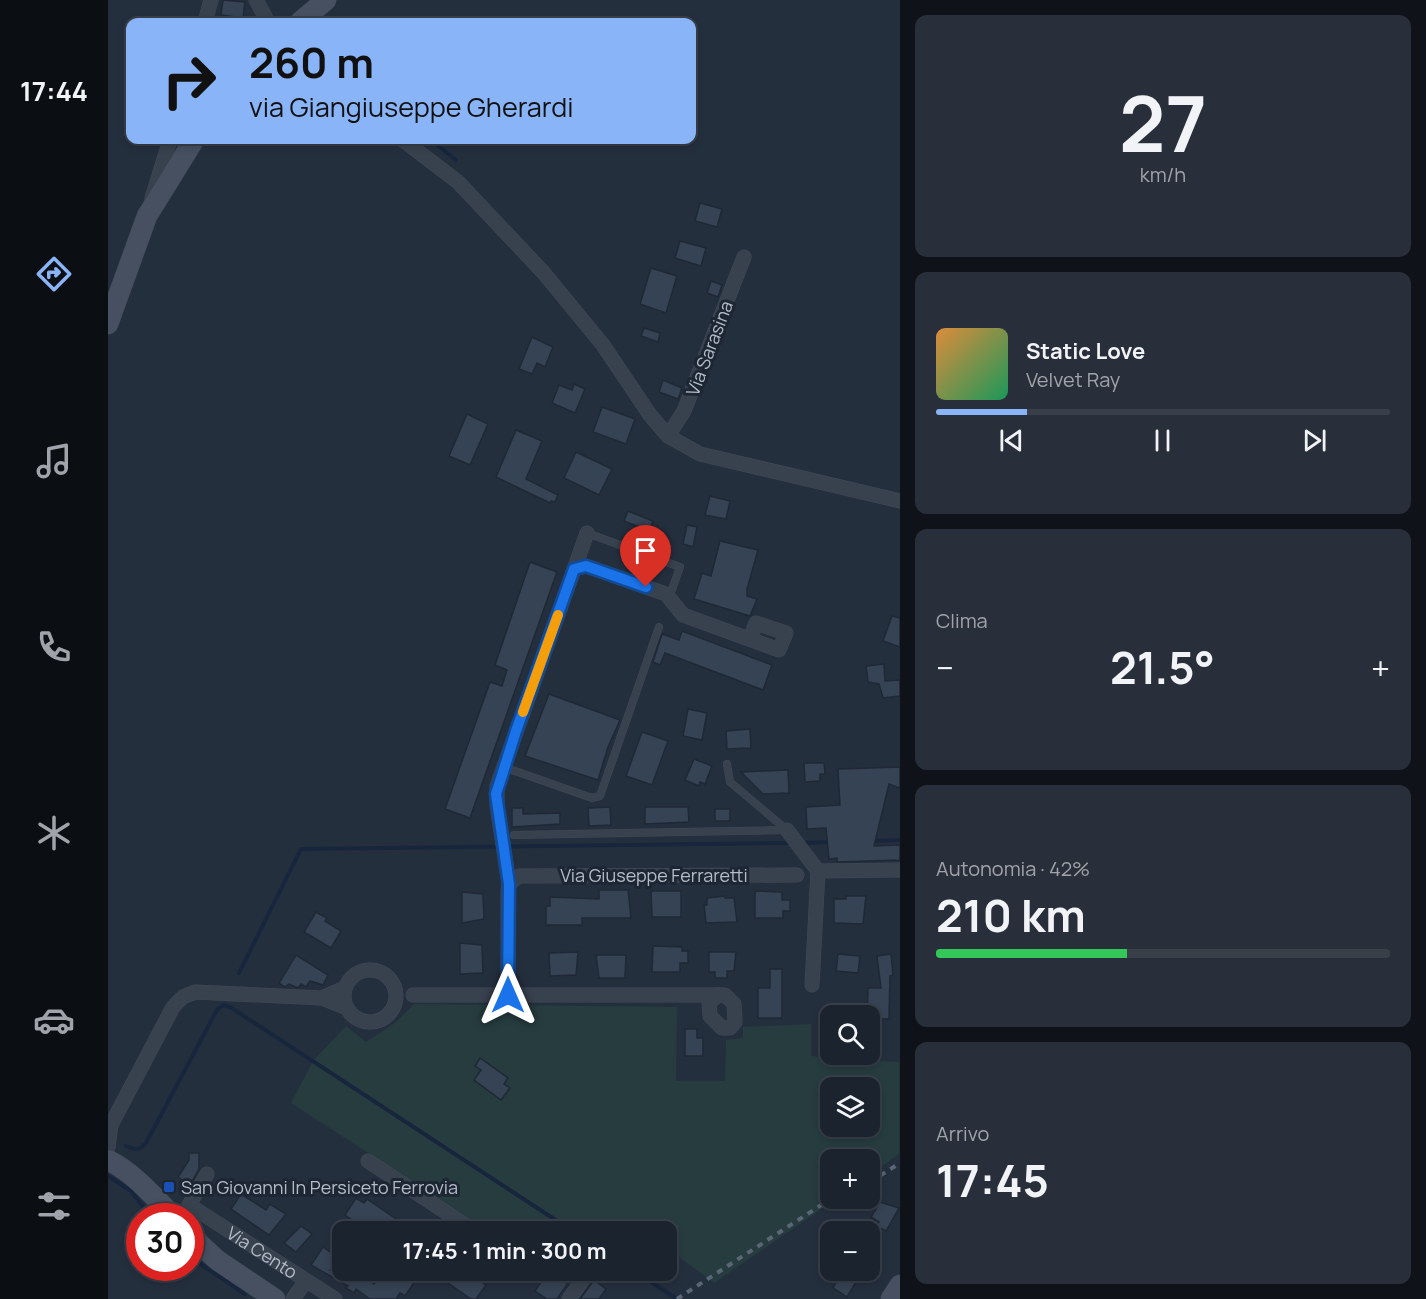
<!DOCTYPE html>
<html lang="it">
<meta charset="utf-8">
<style>
:root{--surface:#1b232e;--page:#282f3a;--text:#f1f3f6;--muted:#a0a4aa;--line:#39404a;--accent:#8ab4f8}
body{margin:0;font-family:Manrope,sans-serif;background:var(--page);color:var(--text);height:100vh;display:flex;flex-direction:column;font-size:22px;white-space:nowrap}
*{box-sizing:border-box;margin:0}
p{font-size:20px;color:var(--muted)}
.icon{flex:none;width:33px;height:33px;fill:none;stroke:currentColor;stroke-width:2;stroke-linecap:round;stroke-linejoin:round}
.map{position:relative;flex:1;overflow:hidden}
.side{display:flex;flex-direction:column;gap:15px;padding:15px;background:#0f1319;width:526px}
.side>*{flex:none}
.hud{position:absolute;left:18px;top:18px;width:570px;height:126px;border-radius:12px;box-shadow:0 3px 9px #0003,0 0 0 2px var(--line);background:#8ab4f8;color:#111;overflow:hidden}
.fabs{position:absolute;left:712px;top:1005px;display:grid;gap:12px}
.fabs a{display:grid;place-items:center;width:60px;height:60px;border-radius:12px;background:var(--surface);box-shadow:0 3px 9px #0003,0 0 0 2px var(--line);font-size:30px}
.speed{position:absolute;left:18px;top:1203px;display:flex;gap:12px;font-size:30px;font-weight:700;text-align:center}
.speed>*{display:grid;place-content:center;width:78px;height:78px;border-radius:50%;background:var(--surface);box-shadow:0 3px 9px #0003,0 0 0 2px var(--line);line-height:1}
.speed .limit{border:9px solid #d22;background:#fff;color:#111}
.pin{position:absolute;display:grid;place-items:center;width:51px;height:51px;color:#fff;margin:-62px -26px;border-radius:50% 50% 50% 0;rotate:-45deg;box-shadow:0 0 6px #0007}
.pin .icon{rotate:45deg}
.me{position:absolute;width:66px;margin:-33px;rotate:0deg;stroke-linejoin:round;filter:drop-shadow(0 0 4px #0008)}
.turn{display:flex;align-items:center;gap:21px;height:126px;padding:0 24px;font-size:27px}
.turn .icon{width:78px;height:78px;stroke-width:2.5}
.turn b{display:block;font-size:42px;line-height:51px}
.big{font-size:45px;font-weight:700;line-height:1.1}
.side .widget{flex:1;display:flex;flex-direction:column;justify-content:center;gap:9px;min-width:0;padding:0 21px;border-radius:12px;background:var(--page)}
.side .dial{align-items:center;gap:0}
.dial b{font-size:78px;line-height:1}
.song{display:flex;align-items:center;gap:18px}
.cover{width:72px;height:72px;border-radius:9px;background:linear-gradient(135deg,hsl(30 70% 55%),hsl(150 70% 35%))}
.played{height:6px;border-radius:3px;background:linear-gradient(90deg,var(--accent) 20%,var(--line) 20%)}
.keys{display:flex;justify-content:space-around;direction:ltr}
.heat{display:flex;justify-content:space-between;align-items:center;font-size:33px;direction:ltr}
.charge{height:9px;border-radius:4px;background:linear-gradient(90deg,#34c759 42%,var(--line) 0)}
.trip{position:absolute;left:224px;top:1221px;width:345px;height:60px;border-radius:12px;background:var(--surface);box-shadow:0 3px 9px #0003,0 0 0 2px var(--line);font-weight:700;line-height:60px;text-align:center}
main{display:flex;flex:1;min-height:0}
.menu{display:flex;flex-direction:column;width:108px;justify-content:space-around;align-items:center;background:#0b0e12;color:var(--muted)}
.menu .icon{width:42px;height:42px}
.menu .on{color:var(--accent)}
.menu b{font-size:27px;color:var(--text)}
.map>svg:first-child{display:block}
</style>
<main>
<nav class="menu">
<b>17:44</b>
<svg class="icon on" aria-label="directions" viewBox="0 0 24 24"><path d="M12 3l9 9-9 9-9-9zM9 14v-3h6M13 9l2 2-2 2"/></svg>
<svg class="icon" aria-label="music" viewBox="0 0 24 24"><path d="M9 18V5l10-2v13"/><circle cx="6" cy="18" r="3"/><circle cx="16" cy="16" r="3"/></svg>
<svg class="icon" aria-label="phone" viewBox="0 0 24 24"><path d="M5 4h4l2 5-3 2q2 4 5 5l2-3 5 2v4C11 20 4 13 5 4z"/></svg>
<svg class="icon" aria-label="climate" viewBox="0 0 24 24"><path d="M12 3v18M4 7l16 10M4 17L20 7"/></svg>
<svg class="icon" aria-label="car" viewBox="0 0 24 24"><path d="M5 17H2v-5l4-1 3-4h7l3 4 3 1v5h-3M9 17h6M6 11h13"/><circle cx="7" cy="17" r="2"/><circle cx="17" cy="17" r="2"/></svg>
<svg class="icon" aria-label="filters" viewBox="0 0 24 24"><path d="M4 7h16M4 17h16"/><circle cx="9" cy="7" r="2"/><circle cx="15" cy="17" r="2"/></svg>
</nav>
<div class="map">
<svg width="792" height="1299" viewBox="0 0 792 1299">
<rect width="100%" height="100%" fill="#242f3e"/>
<path fill="#263c3f" fill-rule="evenodd" d="M306,1004L569,1007L568,1081H617L618,1040L635,1038V1027L703,1024V1056L791,1062V1154L762,1175V1160H723V1198L728,1199L606,1283L558,1247V1232L533,1231L514,1220L504,1231H381L183,1103L205,1061L238,1026L258,1042L287,1023ZM723,1088H762V1126H723Z"/>
<g fill="none" stroke-linecap="round" stroke-linejoin="round">
<g stroke="#17263c" stroke-width="4">
<path d="M323,140L348,160"/>
<path d="M763,841L792,840"/>
<path d="M694,843L723,842"/>
<path d="M131,973L193,849L684,843"/>
<path d="M18,1146C27,1150 31,1151 38,1143L109,1010L115,1005L122,1007L466,1232"/>
<path d="M0,1176L23,1191L42,1216"/>
<path d="M82,1257L137,1294"/>
<path d="M525,1270L569,1299"/>
</g>
</g>
<g fill="#364354" stroke="#1f2835" stroke-width="1.5">
<path d="M115,0L137,2L135,18L113,15Z"/>
<path d="M592,203L614,209L609,227L587,221Z"/>
<path d="M572,241L598,248L593,266L567,258Z"/>
<path d="M543,268L569,276L558,313L532,304Z"/>
<path d="M603,281L614,285L610,297L599,293Z"/>
<path d="M536,328L552,333L550,342L533,336Z"/>
<path d="M424,337L445,347L437,367L429,363L424,374L411,369Z"/>
<path d="M555,380L574,388L570,399L551,392Z"/>
<path d="M466,384L477,389L467,413L444,403L451,385L464,390Z"/>
<path d="M494,407L527,419L518,444L485,432Z"/>
<path d="M359,414L380,424L362,465L341,456Z"/>
<path d="M408,430L434,441L418,479L450,495L447,502L443,501L442,503L388,477Z"/>
<path d="M468,452L504,469L491,495L456,478Z"/>
<path d="M602,496L622,501L618,519L597,515Z"/>
<path d="M520,511L545,521L541,531L516,521Z"/>
<path d="M579,525L589,527L585,547L575,544Z"/>
<path d="M612,541L650,550L639,589V596L649,599L642,616L586,599L594,573L603,576Z"/>
<path d="M422,562L449,572L362,818L337,809L382,682L394,686L399,670L387,665Z"/>
<path d="M784,616L792,618V647L775,641Z"/>
<path d="M574,631L664,665L655,690L557,653L552,665L545,662L554,634L571,640Z"/>
<path d="M776,664L777,681L792,680V696L775,698L771,684L760,682L758,666Z"/>
<path d="M441,694L512,720L500,747L490,780L417,756Z"/>
<path d="M580,709L599,713L594,740L575,736Z"/>
<path d="M642,729L643,748L619,749L618,731Z"/>
<path d="M534,732L560,741L544,785L518,776Z"/>
<path d="M586,759L604,766L597,784L592,782L591,786L577,780Z"/>
<path d="M696,763H716L717,774H712V781L697,782Z"/>
<path d="M792,767V788L781,784L766,846L792,845V860L729,862V858L721,859L718,828L699,829L698,807L732,805L730,769Z"/>
<path d="M680,770L681,793L655,794L633,772Z"/>
<path d="M502,807L503,825L481,826L480,808Z"/>
<path d="M537,807H580L581,822L537,824Z"/>
<path d="M404,808H415V814L452,813V824L404,827Z"/>
<rect x="607" y="809" width="15" height="12"/>
<path d="M491,890H520L523,918H474V925H438V906H442V897L491,899Z"/>
<path d="M543,891H573V917H544Z"/>
<path d="M647,891L674,892V900H682V911H675V918H647Z"/>
<path d="M354,892L375,894L376,919L354,923Z"/>
<path d="M617,896V898H626L629,922L598,923L596,905H599V898Z"/>
<path d="M738,896H758L755,924L726,923V899H738Z"/>
<path d="M208,912L219,918L217,921L233,931L223,948L196,932Z"/>
<path d="M352,943L374,945L375,973L352,974Z"/>
<path d="M545,946L574,947V951H580V963H572V972H544Z"/>
<path d="M470,952L468,975L442,976L441,953Z"/>
<path d="M601,952H628L626,971H619V978H607V972H601Z"/>
<path d="M730,954L752,956L750,973L728,971Z"/>
<path d="M783,954L785,975L782,976L781,1019L762,1018L759,1016L760,988H773L769,956Z"/>
<path d="M188,955L220,975L215,985L202,981L198,987L193,984L190,988L181,984L177,987L171,983Z"/>
<path d="M488,955H518L517,978H491Z"/>
<path d="M662,969H674V1018H650V988H662Z"/>
<path d="M577,1029H589V1038H595V1056H577Z"/>
<path d="M372,1058L400,1078L396,1084L402,1088L393,1100L366,1080L373,1070L367,1066Z"/>
<path d="M81,1153H91V1169L82,1185L70,1177L81,1160Z"/>
<path d="M133,1194L158,1210L162,1204L178,1214L161,1235L123,1209Z"/>
<path d="M248,1198L256,1203L259,1199L307,1232H262L237,1215Z"/>
<path d="M772,1202L791,1208L778,1231L768,1226L771,1222L763,1217Z"/>
<path d="M193,1226L204,1234L188,1252L176,1243Z"/>
<path d="M215,1247L231,1258L222,1270H246L266,1284L275,1270H291L307,1281L297,1296L292,1293L288,1299H262L248,1289L246,1293L238,1288L240,1286L203,1265Z"/>
<path d="M321,1270H357L363,1275L366,1270L375,1276L372,1281L378,1285L368,1299H363Z"/>
<path d="M735,1270L751,1277L739,1297L725,1288Z"/>
<path d="M440,1271L460,1283L449,1299H439L427,1291Z"/>
<path d="M486,1280L498,1289L491,1299H472Z"/>
</g>
<g fill="none" stroke-linecap="round" stroke-linejoin="round">
<defs>
<g id="service">
<path d="M479,533L572,567L561,598"/>
<path d="M619,764L622,782L679,830"/>
<path d="M396,767L484,798L492,796L551,627"/>
<path d="M406,835L679,830"/>
</g>
<g id="minor">
<path d="M148,0L160,22"/>
<path d="M97,22L103,0"/>
<path d="M295,140L350,182L435,272L495,345L542,415L560,436L592,454L792,501"/>
<path d="M44,198L62,140"/>
<path d="M560,436L576,411L636,257"/>
<path d="M466,569L478,566L558,594L575,615L671,650L678,633L648,623L642,639"/>
<path d="M679,830L710,871L704,985"/>
<path d="M710,871L792,870"/>
<path d="M401,884L389,806V786L479,533"/>
<circle cx="262" cy="996" r="26"/>
<path d="M237,988L214,998L239,1008"/>
<path d="M305,995H610"/>
<path d="M400,995V890L401,884L411,876L689,875"/>
<path d="M610,995H617L626,1004L627,1022L622,1028H614L602,1016L601,1003Z"/>
<path d="M3,1125L65,1007L75,997L87,992L214,998"/>
<path d="M0,1128L3,1125L0,1147"/>
<path d="M260,1161L368,1232"/>
<path id="s1" d="M99,1174L81,1205L227,1299"/>
<path d="M185,1299L198,1281"/>
<path d="M461,1299L482,1270"/>
</g>
<g id="secondary">
<path d="M192,22L218,0"/>
<path d="M0,324L39,216L86,140"/>
<path d="M0,1160C26,1173 45,1196 65,1216"/>
<path d="M82,1235L109,1260L167,1299"/>
<path d="M783,1299L792,1285"/>
</g>
</defs>
<use href="#service" stroke="#414a57" stroke-width="8"/>
<use href="#minor" stroke="#414a57" stroke-width="15"/>
<use href="#secondary" stroke="#414a57" stroke-width="21"/>
<use href="#service" stroke="#38414e" stroke-width="7"/>
<use href="#minor" stroke="#38414e" stroke-width="14"/>
<use href="#secondary" stroke="#465061" stroke-width="20"/>
<g stroke="#5a6575" stroke-width="4" stroke-dasharray="6 6" stroke-linecap="butt">
<path d="M762,1182L792,1163"/>
<path d="M569,1299L724,1198"/>
</g>
</g>
<g fill="none" stroke-linecap="round" stroke-linejoin="round">
<defs>
<path id="route" d="M400,995L401,884L388,794L408,731L466,569L478,566L538,587"/>
</defs>
<use href="#route" stroke="#114b97" stroke-width="15"/>
<use href="#route" stroke="#1a73e8" stroke-width="10"/>
<path stroke="#f59e0b" stroke-width="10" d="M415,712L450,615"/>
</g>
<rect fill="#1a4fb4" stroke="#1d2633" stroke-width="2" x="55" y="1181" width="12" height="12" rx="3"/>
<g text-anchor="middle" dominant-baseline="central" stroke-width="6" stroke-linejoin="round" paint-order="stroke">
<g font-size="18" fill="#b4bcc9" stroke="#1d2633">
<text transform="translate(601 348) rotate(-69)">Via Sarasina</text>
<text x="546" y="875">Via Giuseppe Ferraretti</text>
<text stroke="none"><textPath href="#s1" startOffset="123">Via Cento</textPath></text>
</g>
<g font-size="18" fill="#b4bcc9" stroke="#1d2633" text-anchor="start">
<text x="73" y="1187">San Giovanni In Persiceto Ferrovia</text>
</g>
</g>
</svg>
<div class="fabs">
<a><svg class="icon" aria-label="search" viewBox="0 0 24 24"><circle cx="10" cy="10" r="6"/><path d="M15 15l6 6"/></svg></a>
<a><svg class="icon" aria-label="layers" viewBox="0 0 24 24"><path d="M12 4l9 5-9 5-9-5zM3 14l9 5 9-5"/></svg></a>
<a>+</a>
<a>−</a>
</div>
<div class="speed"><div class="limit">30</div></div>
<div class="pin" style="left:538px;top:587px;background:#d93025"><svg class="icon" aria-label="arrive" viewBox="0 0 24 24"><path d="M6 21V4h12l-3 4 3 4H6"/></svg></div>
<svg class="me" style="left:400px;top:995px" viewBox="-20 -20 40 40"><path d="M0-17L14 15 0 8-14 15z" fill="#1a73e8" stroke="#fff" stroke-width="4"/></svg>
<div class="trip">17:45 · 1 min · 300 m</div>
<div class="hud">
<div class="turn"><svg class="icon" aria-label="right" viewBox="0 0 24 24"><path d="M7 20v-9h11M14 6l5 5-5 5"/></svg><div><b>260 m</b>via Giangiuseppe Gherardi</div></div>
</div>
</div>
<section class="side">
<div class="widget dial"><b>27</b><p>km/h</p></div>
<div class="widget">
<div class="song"><i class="cover"></i><div><b>Static Love</b><p>Velvet Ray</p></div></div>
<div class="played"></div>
<div class="keys"><svg class="icon" aria-label="previous" viewBox="0 0 24 24"><path d="M18 5L8 12l10 7zM5 5v14"/></svg><svg class="icon" aria-label="pause" viewBox="0 0 24 24"><path d="M8 5v14M16 5v14"/></svg><svg class="icon" aria-label="next" viewBox="0 0 24 24"><path d="M6 5l10 7-10 7zM19 5v14"/></svg></div>
</div>
<div class="widget"><p>Clima</p>
<div class="heat"><a>−</a><b class="big">21.5°</b><a>+</a></div>
</div>
<div class="widget"><p>Autonomia · 42%</p><b class="big">210 km</b><div class="charge"></div></div>
<div class="widget"><p>Arrivo</p><b class="big">17:45</b></div>
</section>
</main>
